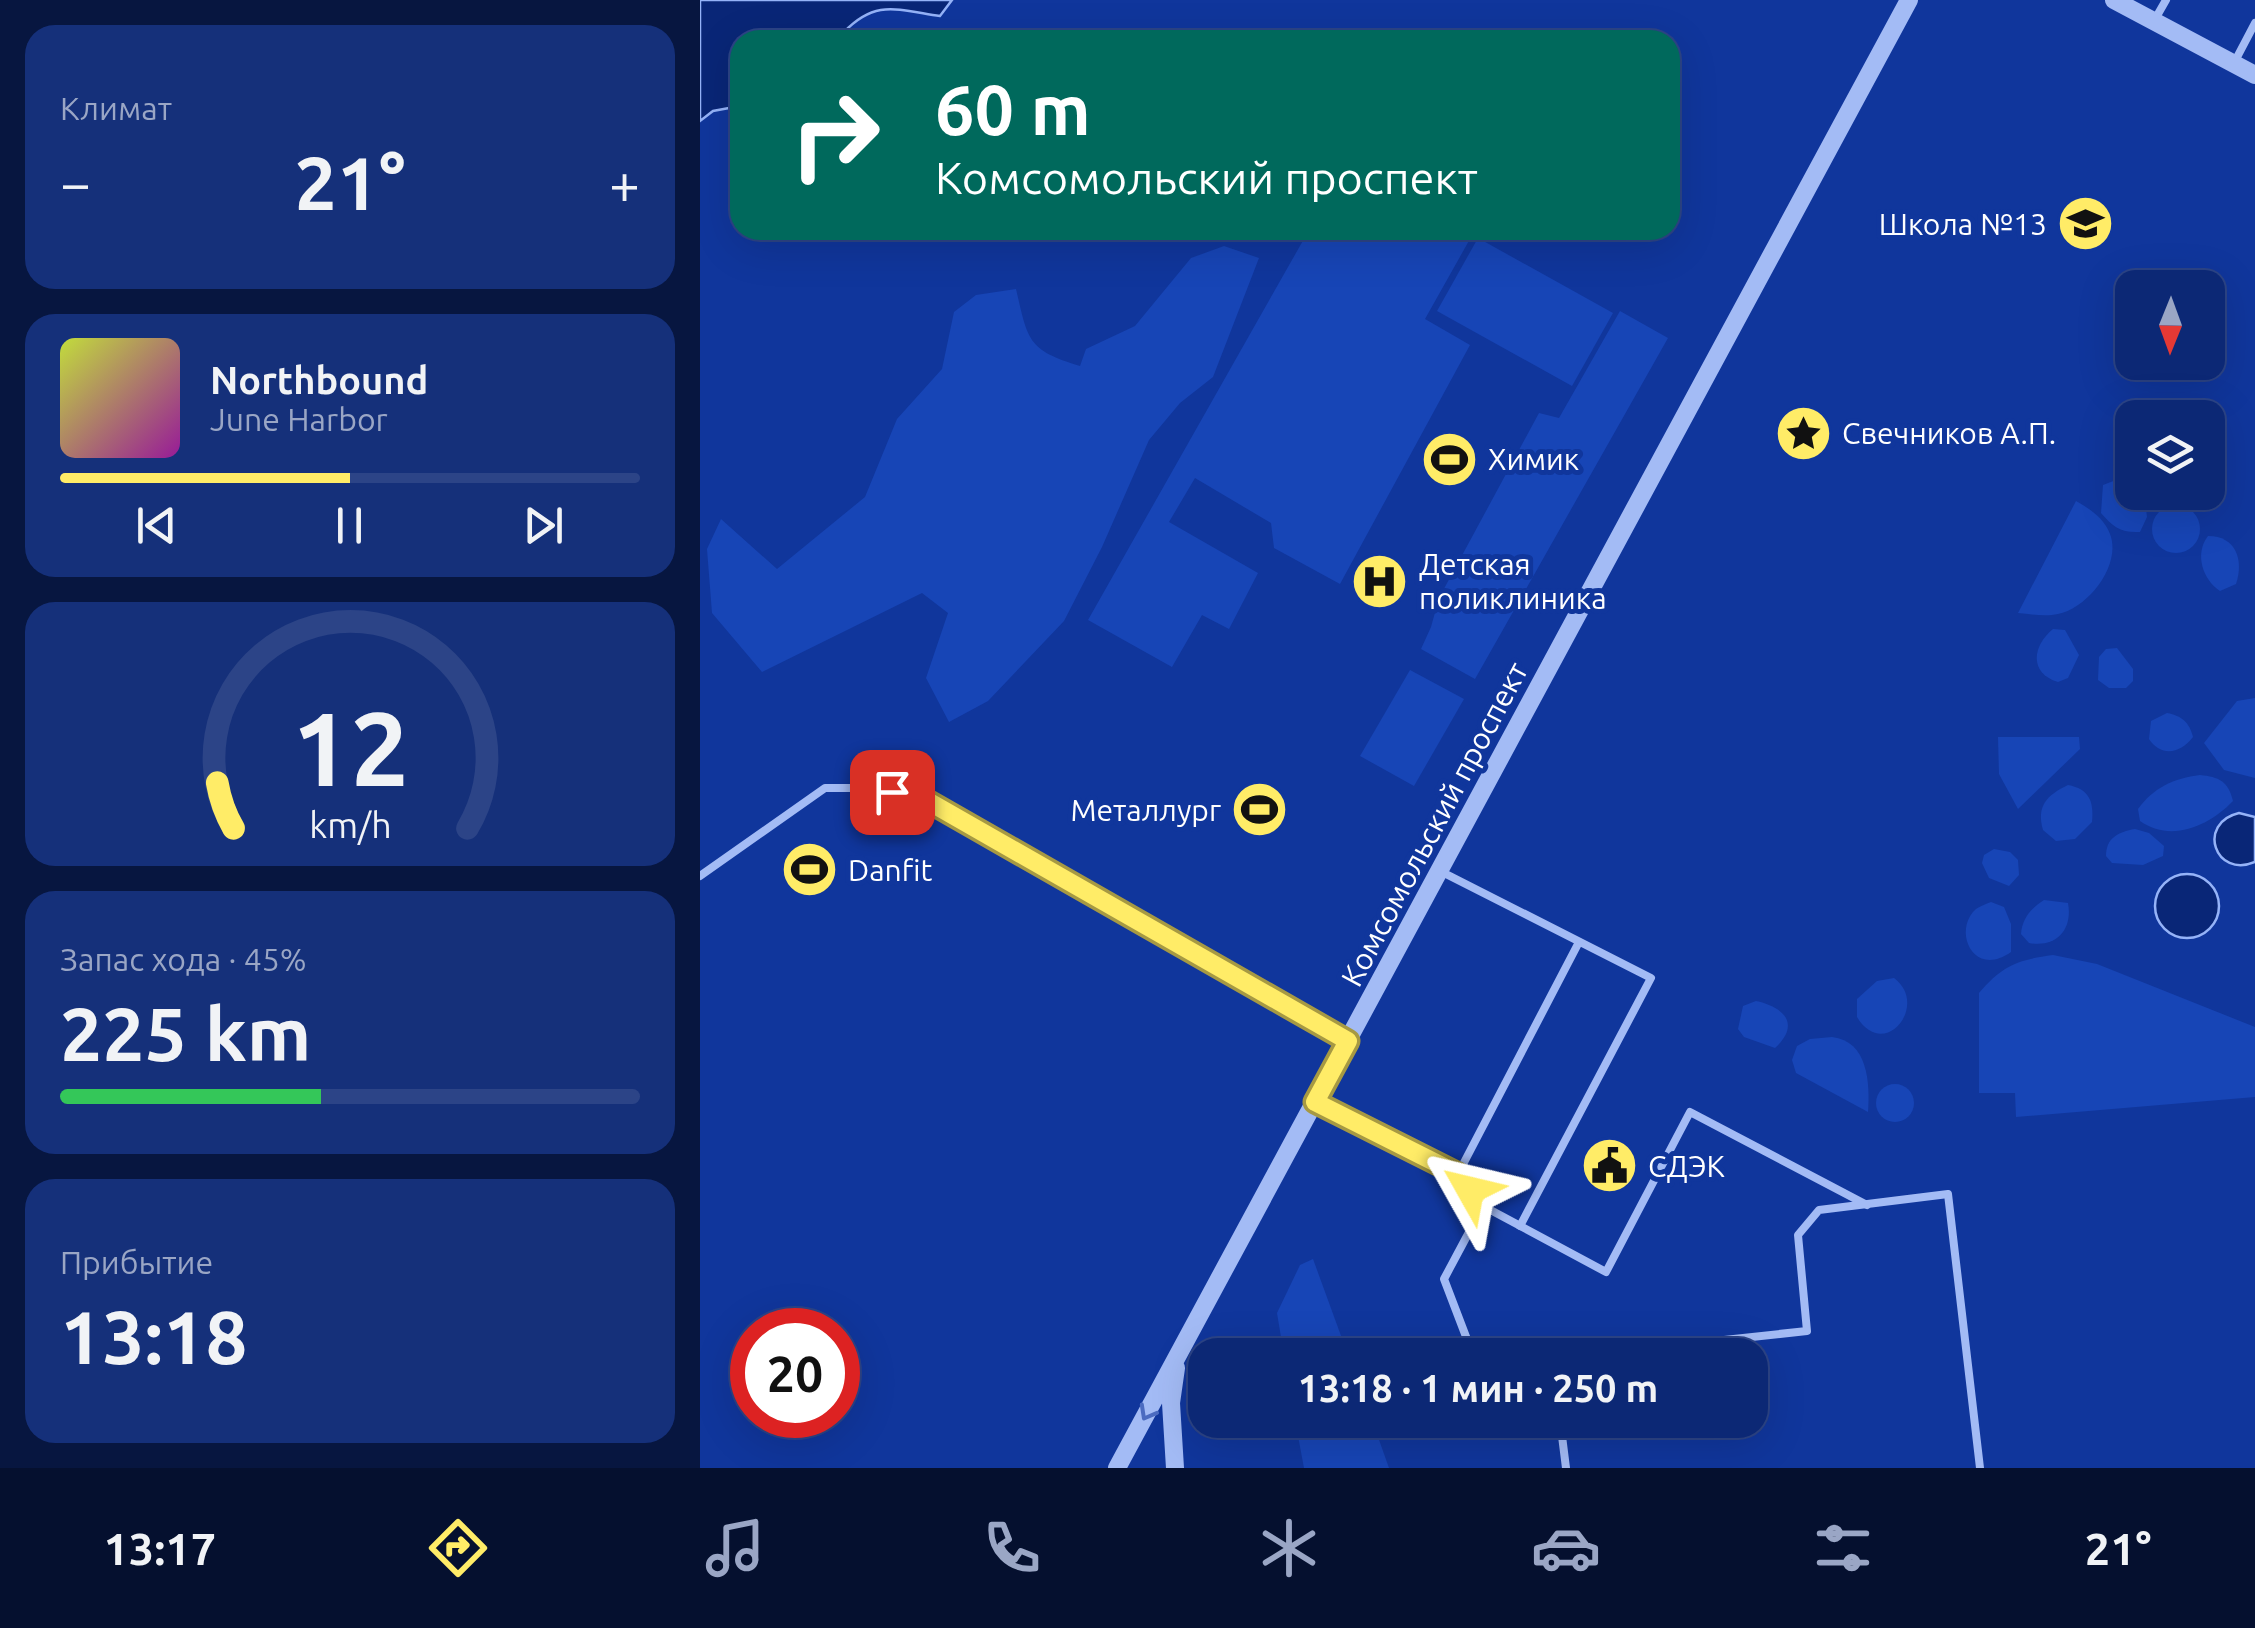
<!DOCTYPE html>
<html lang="ru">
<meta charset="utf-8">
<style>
:root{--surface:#0c2875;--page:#15307a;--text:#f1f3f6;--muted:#9aa6c5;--line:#2c4487;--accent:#ffec67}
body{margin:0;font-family:Ubuntu,sans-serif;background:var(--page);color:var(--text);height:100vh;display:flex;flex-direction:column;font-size:38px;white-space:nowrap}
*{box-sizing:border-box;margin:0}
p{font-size:32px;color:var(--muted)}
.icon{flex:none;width:55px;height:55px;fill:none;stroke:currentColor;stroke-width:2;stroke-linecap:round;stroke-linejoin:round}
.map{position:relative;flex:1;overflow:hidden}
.side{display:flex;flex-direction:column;gap:25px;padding:25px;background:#071640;width:700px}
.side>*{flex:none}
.banner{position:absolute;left:30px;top:30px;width:950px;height:210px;border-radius:30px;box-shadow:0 10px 40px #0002,0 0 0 2px var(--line);background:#00695c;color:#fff;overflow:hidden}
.needle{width:65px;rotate:181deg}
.tools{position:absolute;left:1415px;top:270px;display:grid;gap:20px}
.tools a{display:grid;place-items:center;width:110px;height:110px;border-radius:20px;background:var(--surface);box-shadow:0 10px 40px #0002,0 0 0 2px var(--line);font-size:50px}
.speed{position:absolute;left:30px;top:1308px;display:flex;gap:20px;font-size:50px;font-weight:700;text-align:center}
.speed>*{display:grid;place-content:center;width:130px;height:130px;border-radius:50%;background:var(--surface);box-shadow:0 10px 40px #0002,0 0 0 2px var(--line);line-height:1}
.speed .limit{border:15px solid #d22;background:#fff;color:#111}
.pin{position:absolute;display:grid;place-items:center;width:85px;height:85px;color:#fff;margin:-42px;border-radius:20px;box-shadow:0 5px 15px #0006}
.me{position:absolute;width:110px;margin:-55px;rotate:307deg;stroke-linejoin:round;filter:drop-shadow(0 0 8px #0008)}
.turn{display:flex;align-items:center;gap:35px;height:210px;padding:0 40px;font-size:45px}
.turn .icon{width:130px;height:130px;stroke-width:2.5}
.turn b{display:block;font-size:70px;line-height:85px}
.big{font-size:75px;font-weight:700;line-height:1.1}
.side .card{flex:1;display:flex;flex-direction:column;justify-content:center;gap:15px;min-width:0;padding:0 35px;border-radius:30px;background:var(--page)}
.side .dial{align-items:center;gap:0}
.dial svg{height:260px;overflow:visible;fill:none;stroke:var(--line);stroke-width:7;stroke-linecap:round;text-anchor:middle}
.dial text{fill:var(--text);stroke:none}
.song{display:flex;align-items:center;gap:30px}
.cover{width:120px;height:120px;border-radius:15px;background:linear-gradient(135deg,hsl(70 70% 55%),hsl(300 70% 35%))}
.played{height:10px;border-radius:5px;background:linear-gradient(90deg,var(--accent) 50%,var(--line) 50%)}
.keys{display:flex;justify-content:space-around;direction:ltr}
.heat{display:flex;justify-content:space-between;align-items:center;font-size:55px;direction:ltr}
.charge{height:15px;border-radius:8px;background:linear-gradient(90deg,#34c759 45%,var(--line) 0)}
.trip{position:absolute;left:488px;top:1338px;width:580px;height:100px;border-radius:30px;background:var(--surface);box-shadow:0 10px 40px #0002,0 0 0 2px var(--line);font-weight:700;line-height:100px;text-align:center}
.tabs{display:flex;height:160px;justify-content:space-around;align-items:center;background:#05102f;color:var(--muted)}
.tabs .icon{width:70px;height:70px}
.tabs .selected{color:var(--accent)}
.tabs b{font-size:45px;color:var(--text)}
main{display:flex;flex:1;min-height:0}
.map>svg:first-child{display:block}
</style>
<main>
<section class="side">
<div class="card"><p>Климат</p>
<div class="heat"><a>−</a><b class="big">21°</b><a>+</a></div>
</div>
<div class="card">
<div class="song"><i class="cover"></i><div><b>Northbound</b><p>June Harbor</p></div></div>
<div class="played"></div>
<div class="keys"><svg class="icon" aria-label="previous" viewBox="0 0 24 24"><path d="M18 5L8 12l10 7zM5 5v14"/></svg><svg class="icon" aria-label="pause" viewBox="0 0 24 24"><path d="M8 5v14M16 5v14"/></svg><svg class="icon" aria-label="next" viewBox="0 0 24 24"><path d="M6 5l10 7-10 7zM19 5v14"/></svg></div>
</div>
<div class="card dial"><svg viewBox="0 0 100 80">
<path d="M14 69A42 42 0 1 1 86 69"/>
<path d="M14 69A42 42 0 0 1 9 55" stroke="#ffec67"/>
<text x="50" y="56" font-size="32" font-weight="700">12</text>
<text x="50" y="72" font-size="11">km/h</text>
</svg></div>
<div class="card"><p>Запас хода · 45%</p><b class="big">225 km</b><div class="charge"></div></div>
<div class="card"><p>Прибытие</p><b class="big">13:18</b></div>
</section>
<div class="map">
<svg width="1555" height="1468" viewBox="0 0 1555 1468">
<rect width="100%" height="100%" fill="#10369c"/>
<g fill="#1745b6">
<path d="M609,230H775L725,319L770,345L640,584L574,548L571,523L495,478L469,522L558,573L529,629L502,615L472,667L388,620Z"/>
<path d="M778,238L913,313L872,386L737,311Z"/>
<path d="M524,246L559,258L513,377L480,403L449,440L402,547L364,621L288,701L249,722L226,678L248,613L222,593L62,672L12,613L7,549L21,519L77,569L165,497L197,419L242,369L254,312L276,295L316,289C328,340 327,350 380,366L386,349L435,326L491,258Z"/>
<path d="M920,311L968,338L775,679L721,649L731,627L739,598L839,413L859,418Z"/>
<path d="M1416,480L1432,483V492L1444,493L1447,517L1440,532C1421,533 1413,527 1401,513L1403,485Z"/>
<path d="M1376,501C1390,509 1404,518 1410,534C1422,565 1388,608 1358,614C1345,617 1331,614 1318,613Z"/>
<circle cx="1476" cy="529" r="24"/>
<path d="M1508,536C1536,536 1544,560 1536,584L1520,591C1503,580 1494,554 1508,536Z"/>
<path d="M1353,629L1365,630L1379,655L1368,678L1358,682C1329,673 1332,646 1353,629Z"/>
<path d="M1417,648L1433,669V681L1426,688H1409L1398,680L1399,657L1406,649Z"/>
<path d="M710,670L764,699L714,786L660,756Z"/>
<path d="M1555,698V778L1524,770L1504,743L1537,701Z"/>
<path d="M1467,713C1482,716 1489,722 1493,737C1480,754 1461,757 1449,739L1451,721Z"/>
<path d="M1298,737H1379L1380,749L1318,809L1299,774Z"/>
<path d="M1500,775C1519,777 1528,781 1533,801C1509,826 1471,843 1440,821L1438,809C1453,788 1474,778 1500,775Z"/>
<path d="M1368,785C1389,789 1394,801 1392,822L1375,839L1356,841L1343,830C1336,806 1347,795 1368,785Z"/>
<path d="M1435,829L1449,833L1464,846L1463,856L1443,865L1412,863L1406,856C1406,838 1418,832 1435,829Z"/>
<path d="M1294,849L1310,852L1318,860L1319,875L1309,886L1289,878L1282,863L1284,855Z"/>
<path d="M1344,900L1368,903C1373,930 1356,948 1329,943L1321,934C1322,919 1331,908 1344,900Z"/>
<path d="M1291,902L1304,907L1311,924V952C1273,979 1252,930 1276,909C1280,906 1286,904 1291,902Z"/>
<path d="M1353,955L1397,964L1555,1027V1097L1316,1117L1315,1093H1279V993C1303,965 1317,960 1353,955Z"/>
<path d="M1194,978C1230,1005 1184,1062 1157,1017V999L1177,981Z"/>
<path d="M1056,1001C1084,1007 1101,1024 1075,1048L1044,1037L1038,1029L1043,1006Z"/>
<path d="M1132,1037C1168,1041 1170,1083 1168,1112L1096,1073L1092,1060L1097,1046L1110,1039Z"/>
<circle cx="1195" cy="1103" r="19"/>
<path d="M613,1259L648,1355H584L577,1313L600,1265Z"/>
<path d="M595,1420H672L689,1468H604Z"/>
</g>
<g fill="#092677" stroke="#95b3f8" stroke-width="2.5">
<path d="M0,0H252L240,16C194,9 175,0 144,32L145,40H40V106L13,111L0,121Z"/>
<path d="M1539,813L1555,817V862C1515,879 1496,823 1539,813Z"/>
<circle cx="1487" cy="906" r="32"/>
</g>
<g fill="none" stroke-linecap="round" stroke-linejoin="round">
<g stroke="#a3bbf5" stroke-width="8">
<path d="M1454,21L1466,0"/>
<path d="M1534,63L1555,23"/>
<path d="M740,871L951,978L820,1226"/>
<path d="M0,876L125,788H164L219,796L648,1041"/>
<path d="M615,1102L758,1174L783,1206L906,1272L990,1112L1167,1205"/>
<path d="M758,1174L879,942"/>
<path d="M773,1355L744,1279L783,1206"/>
<path d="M884,1355L1107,1331L1098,1235L1119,1210L1248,1194L1280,1468"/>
<path d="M860,1420L866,1468"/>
</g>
<g stroke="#a3bbf5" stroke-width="18">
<path d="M1414,0L1555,75"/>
<path d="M417,1468L1209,0"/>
<path d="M475,1468L471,1403L476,1368"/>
</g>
</g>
<defs><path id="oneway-chevron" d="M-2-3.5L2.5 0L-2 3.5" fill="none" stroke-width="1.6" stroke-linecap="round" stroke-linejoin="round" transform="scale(2.5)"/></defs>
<use stroke="#4b6bc0" href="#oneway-chevron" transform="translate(447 1413) rotate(119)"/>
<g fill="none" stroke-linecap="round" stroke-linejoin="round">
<defs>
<path id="route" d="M192,792L219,796L648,1041L615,1102L758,1174L770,1190"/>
</defs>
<use href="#route" stroke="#a69943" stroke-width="25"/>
<use href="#route" stroke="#ffec67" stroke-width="18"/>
</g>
<defs>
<symbol id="school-disc" viewBox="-11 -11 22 22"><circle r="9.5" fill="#ffec67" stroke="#10369c"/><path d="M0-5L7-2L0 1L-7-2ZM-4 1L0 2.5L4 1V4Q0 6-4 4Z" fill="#111"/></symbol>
<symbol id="sight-disc" viewBox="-11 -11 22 22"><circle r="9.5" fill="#ffec67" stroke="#10369c"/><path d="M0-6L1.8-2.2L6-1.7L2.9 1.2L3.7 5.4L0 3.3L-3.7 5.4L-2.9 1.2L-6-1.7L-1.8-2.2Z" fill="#111"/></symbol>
<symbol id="stadium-disc" viewBox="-11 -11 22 22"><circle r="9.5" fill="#ffec67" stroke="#10369c"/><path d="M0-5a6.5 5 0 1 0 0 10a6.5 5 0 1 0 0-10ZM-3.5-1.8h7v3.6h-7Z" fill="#111"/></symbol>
<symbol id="hospital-disc" viewBox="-11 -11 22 22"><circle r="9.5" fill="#ffec67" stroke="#10369c"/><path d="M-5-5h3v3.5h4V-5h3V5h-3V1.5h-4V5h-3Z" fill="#111"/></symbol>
<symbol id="civic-disc" viewBox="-11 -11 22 22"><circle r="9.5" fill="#ffec67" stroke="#10369c"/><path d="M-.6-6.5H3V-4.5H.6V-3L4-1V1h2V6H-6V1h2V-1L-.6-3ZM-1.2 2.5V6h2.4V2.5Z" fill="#111"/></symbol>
</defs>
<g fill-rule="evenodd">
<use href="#school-disc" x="1354" y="192" width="63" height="63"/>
<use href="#sight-disc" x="1072" y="402" width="63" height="63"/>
<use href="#stadium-disc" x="718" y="428" width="63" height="63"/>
<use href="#hospital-disc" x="648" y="550" width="63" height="63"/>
<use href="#stadium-disc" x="528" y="778" width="63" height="63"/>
<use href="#stadium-disc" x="78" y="838" width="63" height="63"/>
<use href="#civic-disc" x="878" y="1134" width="63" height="63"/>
</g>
<g text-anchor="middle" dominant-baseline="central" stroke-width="10" stroke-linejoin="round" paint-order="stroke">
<g font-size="30" fill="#fff" stroke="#10369c" text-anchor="start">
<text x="1347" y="224" text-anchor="end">Школа №13</text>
<text x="1142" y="433">Свечников А.П.</text>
<text x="788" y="459">Химик</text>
<text x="719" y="564">Детская<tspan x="719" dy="34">поликлиника</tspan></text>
<text x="521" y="810" text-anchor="end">Металлург</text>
<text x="148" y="870">Danfit</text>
<text x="948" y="1166">СДЭК</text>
</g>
<g font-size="30" fill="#fff" stroke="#10369c">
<text transform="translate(734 824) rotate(-62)">Комсомольский проспект</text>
</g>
</g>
</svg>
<div class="tools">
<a><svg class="needle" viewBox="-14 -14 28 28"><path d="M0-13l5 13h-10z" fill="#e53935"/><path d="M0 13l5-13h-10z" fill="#9aa6c5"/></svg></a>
<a><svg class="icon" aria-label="layers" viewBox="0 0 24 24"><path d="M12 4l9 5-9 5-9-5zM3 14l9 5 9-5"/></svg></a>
</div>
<div class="speed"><div class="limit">20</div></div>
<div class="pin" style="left:192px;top:792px;background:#d93025"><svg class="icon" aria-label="arrive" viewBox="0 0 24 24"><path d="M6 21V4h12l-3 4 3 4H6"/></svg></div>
<svg class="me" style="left:770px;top:1190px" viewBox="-20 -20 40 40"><path d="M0-17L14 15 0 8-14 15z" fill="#ffec67" stroke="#fff" stroke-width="4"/></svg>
<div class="trip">13:18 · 1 мин · 250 m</div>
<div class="banner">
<div class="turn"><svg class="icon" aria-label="right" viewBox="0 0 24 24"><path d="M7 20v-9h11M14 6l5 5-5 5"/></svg><div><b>60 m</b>Комсомольский проспект</div></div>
</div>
</div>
</main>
<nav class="tabs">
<b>13:17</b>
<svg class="icon selected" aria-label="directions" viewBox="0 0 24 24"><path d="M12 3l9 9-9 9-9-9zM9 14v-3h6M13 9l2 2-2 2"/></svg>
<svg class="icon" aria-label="music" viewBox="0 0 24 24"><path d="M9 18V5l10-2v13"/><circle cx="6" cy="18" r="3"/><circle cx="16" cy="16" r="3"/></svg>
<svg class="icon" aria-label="phone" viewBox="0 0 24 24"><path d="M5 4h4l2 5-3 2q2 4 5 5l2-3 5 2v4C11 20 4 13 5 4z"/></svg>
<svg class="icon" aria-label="climate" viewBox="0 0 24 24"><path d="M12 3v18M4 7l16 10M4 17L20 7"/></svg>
<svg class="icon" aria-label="car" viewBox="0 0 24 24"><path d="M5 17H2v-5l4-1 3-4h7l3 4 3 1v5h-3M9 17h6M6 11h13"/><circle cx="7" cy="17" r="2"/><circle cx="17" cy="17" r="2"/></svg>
<svg class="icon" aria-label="filters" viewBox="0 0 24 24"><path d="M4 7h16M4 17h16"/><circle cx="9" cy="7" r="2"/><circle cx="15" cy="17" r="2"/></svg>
<b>21°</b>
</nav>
